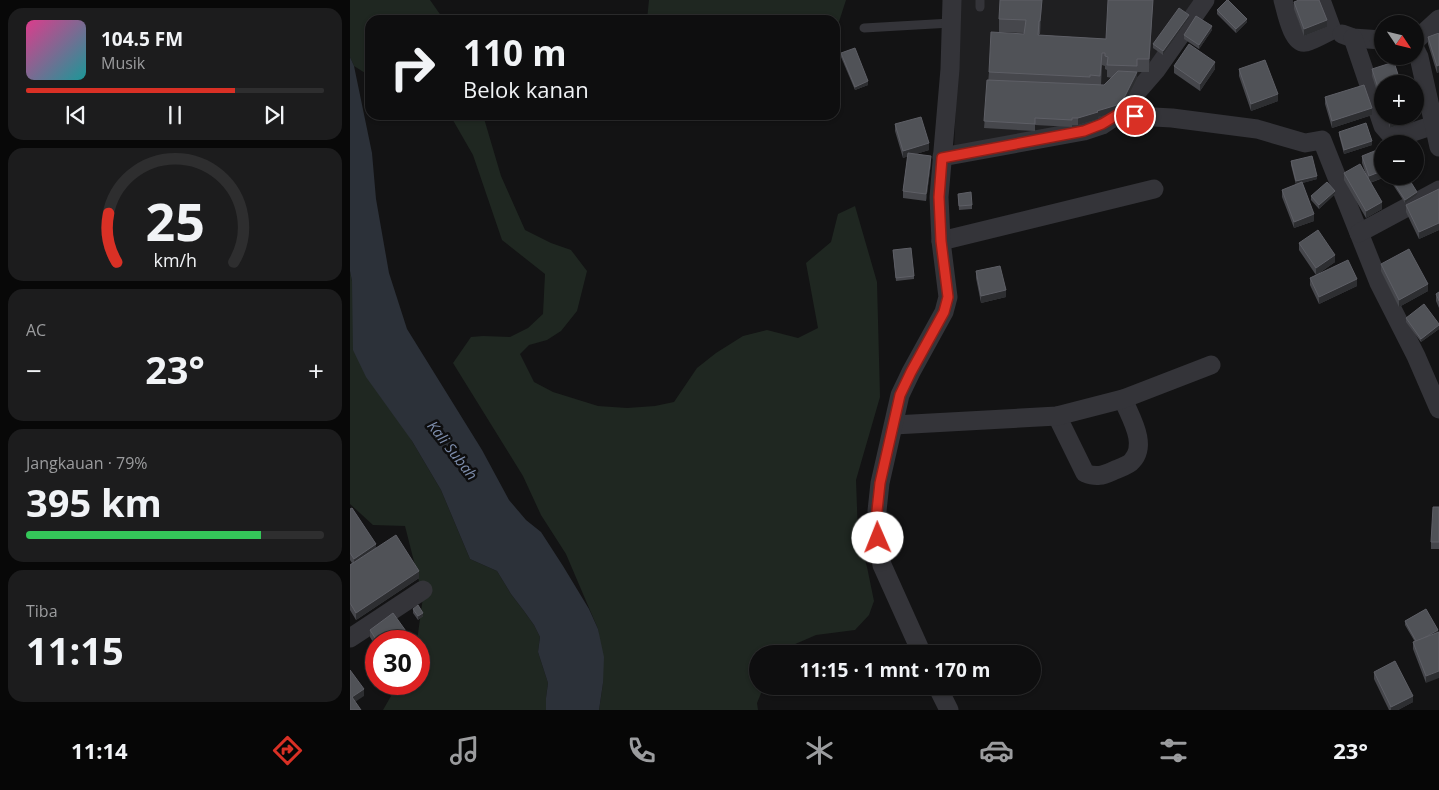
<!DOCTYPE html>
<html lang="id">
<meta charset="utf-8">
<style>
:root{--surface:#0e0e0f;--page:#1c1c1d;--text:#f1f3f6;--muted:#9b9c9e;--line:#2e2e2f;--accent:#d93025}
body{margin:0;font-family:"Open Sans",sans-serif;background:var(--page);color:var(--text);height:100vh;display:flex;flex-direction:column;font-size:19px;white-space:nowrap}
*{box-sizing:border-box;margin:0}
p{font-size:16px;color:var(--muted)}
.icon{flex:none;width:28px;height:28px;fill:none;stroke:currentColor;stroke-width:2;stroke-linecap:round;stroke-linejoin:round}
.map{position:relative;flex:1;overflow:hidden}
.sheet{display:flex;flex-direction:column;gap:8px;padding:8px;background:#080808;width:350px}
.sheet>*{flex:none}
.top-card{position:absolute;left:15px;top:15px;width:475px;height:105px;border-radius:15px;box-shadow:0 1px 4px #0004,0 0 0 1px var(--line);background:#0e0e0f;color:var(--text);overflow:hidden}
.needle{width:32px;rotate:125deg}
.tools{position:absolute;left:1024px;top:15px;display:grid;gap:10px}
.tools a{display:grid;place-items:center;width:50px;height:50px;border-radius:50%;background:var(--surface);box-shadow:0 1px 4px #0004,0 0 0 1px var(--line);font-size:25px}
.speed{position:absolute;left:15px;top:630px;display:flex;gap:10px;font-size:25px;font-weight:700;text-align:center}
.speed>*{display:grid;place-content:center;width:65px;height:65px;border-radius:50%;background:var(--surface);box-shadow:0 1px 4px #0004,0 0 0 1px var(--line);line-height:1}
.speed .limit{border:8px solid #d22;background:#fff;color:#111}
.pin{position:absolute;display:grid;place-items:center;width:42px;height:42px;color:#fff;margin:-21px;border:2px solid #fff;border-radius:50%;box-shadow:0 1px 5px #0007}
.me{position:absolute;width:55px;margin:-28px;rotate:359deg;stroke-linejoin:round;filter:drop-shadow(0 0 4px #0008)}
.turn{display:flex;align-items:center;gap:18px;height:105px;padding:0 15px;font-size:22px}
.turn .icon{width:65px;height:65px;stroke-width:2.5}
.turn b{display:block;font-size:35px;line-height:42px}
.big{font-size:38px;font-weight:700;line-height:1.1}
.sheet .tile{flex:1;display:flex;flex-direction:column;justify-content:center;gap:8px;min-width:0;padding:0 18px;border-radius:15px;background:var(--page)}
.sheet .dial{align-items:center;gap:0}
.dial svg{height:130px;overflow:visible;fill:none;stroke:var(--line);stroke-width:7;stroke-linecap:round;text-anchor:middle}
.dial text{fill:var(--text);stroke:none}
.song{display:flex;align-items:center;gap:15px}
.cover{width:60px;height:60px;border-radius:8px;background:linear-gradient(135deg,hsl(330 70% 55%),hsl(180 70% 35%))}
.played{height:5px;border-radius:2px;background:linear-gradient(90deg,var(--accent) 70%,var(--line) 70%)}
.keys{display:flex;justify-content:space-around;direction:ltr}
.heat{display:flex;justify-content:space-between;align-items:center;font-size:28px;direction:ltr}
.charge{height:8px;border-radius:4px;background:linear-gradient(90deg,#34c759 79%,var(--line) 0)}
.trip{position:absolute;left:399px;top:645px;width:292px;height:50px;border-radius:25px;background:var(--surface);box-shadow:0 1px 4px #0004,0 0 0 1px var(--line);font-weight:700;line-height:50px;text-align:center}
.menu{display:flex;height:80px;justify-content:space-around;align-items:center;background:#060606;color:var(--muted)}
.menu .icon{width:35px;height:35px}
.menu .active{color:var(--accent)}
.menu b{font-size:22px;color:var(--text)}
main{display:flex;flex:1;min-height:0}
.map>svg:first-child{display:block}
</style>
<main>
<section class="sheet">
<div class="tile">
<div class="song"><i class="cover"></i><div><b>104.5 FM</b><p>Musik</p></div></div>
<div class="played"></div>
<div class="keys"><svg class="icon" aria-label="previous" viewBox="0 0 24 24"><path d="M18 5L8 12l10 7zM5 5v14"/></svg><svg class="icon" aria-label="pause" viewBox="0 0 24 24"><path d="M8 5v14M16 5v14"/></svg><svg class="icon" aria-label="next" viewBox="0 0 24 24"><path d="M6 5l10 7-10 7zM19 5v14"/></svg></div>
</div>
<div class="tile dial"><svg viewBox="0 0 100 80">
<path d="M14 69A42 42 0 1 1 86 69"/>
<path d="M14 69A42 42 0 0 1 9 39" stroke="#d93025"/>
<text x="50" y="56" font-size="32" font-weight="700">25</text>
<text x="50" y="72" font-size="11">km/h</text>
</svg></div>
<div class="tile"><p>AC</p>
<div class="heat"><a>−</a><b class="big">23°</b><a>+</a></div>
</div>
<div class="tile"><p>Jangkauan · 79%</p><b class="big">395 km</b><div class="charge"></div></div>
<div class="tile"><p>Tiba</p><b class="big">11:15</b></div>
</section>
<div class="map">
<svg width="1089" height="710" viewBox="0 0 1089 710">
<rect width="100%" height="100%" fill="#131314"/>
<path fill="#1f1f21" d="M610,0H852L801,73L748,118L604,150Z"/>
<g fill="#1f2721">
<path d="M0,0H80L94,20H20V76L4,66L0,57Z"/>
<path d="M299,0H496L485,34V20H297Z"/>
<path d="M100,115H133L151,176L175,230L201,243L221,250L237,271L227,311L211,331L197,340L179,345L170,354L184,382L203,392L248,406L277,408L305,406L324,402L347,368L366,353L393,336L417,330L448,338L468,328L456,263L481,242L488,214L505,206L527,282L530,397L506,480L508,535L517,567L524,601L519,615L505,630L466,635L443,645L433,654H408V686H414L407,703L408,710H249L253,683L248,629L216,554L191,515L173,476L103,363L121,337L133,336L160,337L178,328L193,314L195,274L152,240L123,155Z"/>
<path d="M0,271L2,281L62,441L91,490L120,559L147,571L161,594L174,611L184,625L190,637L188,652L198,683L196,698V710H33L48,684H69V641H67L73,597L55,526L23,525L0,504Z"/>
</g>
<path fill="#2c3139" d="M0,57L4,66L22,153L26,199L39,273L57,329L132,450L159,500L176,520L191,532L213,566L239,609L248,629L254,657L253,683L249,710H196V698L198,683L188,652L190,637L184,625L174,611L161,594L147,571L120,559L91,490L62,441L16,377L3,350L2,281L0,271Z"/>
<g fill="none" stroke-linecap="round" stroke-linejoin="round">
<g stroke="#343439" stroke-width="9">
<path d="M630,7V0"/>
<path d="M514,28L601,23"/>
</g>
<g stroke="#343439" stroke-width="19">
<path d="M933,0C936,10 942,45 956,42C964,40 974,34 982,30L971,0"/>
<path d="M992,34L1003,38L1032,40"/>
<path d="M1003,38L1033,126L1040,134L1054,135L1084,125"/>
<path d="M1065,41L1089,19"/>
<path d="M1065,49L1069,57L1089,147"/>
<path d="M767,115L822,118L907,129L955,143L972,140L1029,283L1066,356L1089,409"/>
<path d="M592,157L734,131L752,125L767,115L806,70L855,0"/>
<path d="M1009,233L1089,190"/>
<path d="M591,241L804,189"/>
<path d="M707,416L735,473C748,478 753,475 765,470C770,468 779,465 782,461C798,444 780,417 773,399"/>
<path d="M544,425L707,416L773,399L861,365"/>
<path d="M0,638L73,590"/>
<path d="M572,654L532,565L528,538L527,511L530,483L550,395L561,372L594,312L598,297L591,241L589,197L600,69L602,0"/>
<path d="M587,686L599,710"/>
</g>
</g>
<g fill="#46474c" fill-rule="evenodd">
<path d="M692,0L690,34H689V35L756,39L803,0L799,72H787V79L774,105L767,112L748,117V119L728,125H722V127L685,125V131L634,128L639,72L674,34V33L649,32V19ZM752,65L755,66V69L757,70V77L762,78L754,85H751Z"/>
<path d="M944,2L977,27L954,36L944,9Z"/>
<path d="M867,10L897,22L886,33L867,14Z"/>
<path d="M839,18L813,55L803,48V44Z"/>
<path d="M862,30L849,49L834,39V35Z"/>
<path d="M1089,33V72L1087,73L1078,44V37Z"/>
<path d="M491,53L518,85L505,90L491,57Z"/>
<path d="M824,66L865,69L850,91L824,73Z"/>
<path d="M889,69L928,101L901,111L889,76Z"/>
<path d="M1022,69L1032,84V107L1022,76Z"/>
<path d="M975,97L1022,115L982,128L975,104Z"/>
<path d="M1036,116H1062V120L1040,128Z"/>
<path d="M545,124L579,150L566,154L581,163L576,201L553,198V191L558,156L553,158L545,131Z"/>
<path d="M989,132L1022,145L994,154L989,135Z"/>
<path d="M1012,156L1032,176H1038L1020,183L1032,209L1016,218L994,180V173L1017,177L1012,163Z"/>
<path d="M941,161L967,179L952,183L964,221L944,228L932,197V190L946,185L941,165Z"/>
<path d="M1040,177L1067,195L1055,203L1040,180Z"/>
<path d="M1089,189V230L1069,239L1056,212V205Z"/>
<path d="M608,194L622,205V209L609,210Z"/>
<path d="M985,194L969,209L961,200V196Z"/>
<path d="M949,243L985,262L968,274L1007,286L969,304L960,285V278L966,275L949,250Z"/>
<path d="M543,250L564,276V279L546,281Z"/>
<path d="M1031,264L1078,291L1049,307L1031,271Z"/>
<path d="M626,271L656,297L631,303L626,278Z"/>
<path d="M1089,292V308L1086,301V294Z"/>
<path d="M1056,318L1089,324V329L1071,342L1056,322Z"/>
<path d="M1089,507V549H1081V542Z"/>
<path d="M0,509L26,548L69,578L6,620L0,610V565L2,563L0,560Z"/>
<path d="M63,609L73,616L68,620L63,613Z"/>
<path d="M1076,609V683L1063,649V642H1065L1055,625V621Z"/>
<path d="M20,630L63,641H26V647L20,637Z"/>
<path d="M1024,672L1063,702L1048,710H1039L1024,679Z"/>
</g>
<g fill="#2d2e31">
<path d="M692,0L690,34V21Z"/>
<path d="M803,0L799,72V59Z"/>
<path d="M839,15V18L813,55V51Z"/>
<path d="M897,19V22L886,33V29Z"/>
<path d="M977,20V27L954,36V29Z"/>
<path d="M862,26V30L849,49V45Z"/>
<path d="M787,59V79L774,105L767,112L748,117V119L728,125V118L747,111L787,72Z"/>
<path d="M865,62V69L850,91V84Z"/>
<path d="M1089,65V72L1087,73V66Z"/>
<path d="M518,81V85L505,90V87Z"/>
<path d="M928,94V101L901,111V104Z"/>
<path d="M1022,108V115L982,128V121Z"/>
<path d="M1053,116H1062V120L1040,128V121Z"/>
<path d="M1022,141V145L994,154V150Z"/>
<path d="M579,143V150L553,158V151Z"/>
<path d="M581,156V163L576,201V194Z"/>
<path d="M1032,171V176H1038L1019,183V176Z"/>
<path d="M967,176V179L946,185V181Z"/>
<path d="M985,191V194L969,209V205Z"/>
<path d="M1067,192V195L1055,203V200Z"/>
<path d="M1032,202V209L1016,218V211Z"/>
<path d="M964,214V221L944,228V222Z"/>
<path d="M1089,223V230L1069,239V232Z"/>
<path d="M985,255V262L966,275V268Z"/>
<path d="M1007,279V286L969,304V297Z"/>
<path d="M1078,284V291L1049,307V300Z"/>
<path d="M656,290V297L631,303V296Z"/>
<path d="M1089,325V329L1071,342V339Z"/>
<path d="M26,544V551L4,566V559Z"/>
<path d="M69,571V578L6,620V613Z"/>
<path d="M73,613V616L68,620V616Z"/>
<path d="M1088,630V633L1067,642Z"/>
<path d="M71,652V659L69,661V654Z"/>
<path d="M1089,671V678L1076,683V676Z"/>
<path d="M14,689V696L2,704V697Z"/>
<path d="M1063,696V702L1048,710H1041V707Z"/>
</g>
<g fill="#505257" stroke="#5e5f66">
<path d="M650,0H692L690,21H689L688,35L756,39L758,0H803L799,59H787V66L757,65L758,57L755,56V53H752L750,76L740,75V77L639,72L641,32L674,34L676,20L649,19Z"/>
<path d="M877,0H878L897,19L886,29L867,10Z"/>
<path d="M949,0H969L977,20L954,29L944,2Z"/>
<path d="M829,8L839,15L813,51L803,44Z"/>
<path d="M846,16L862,26L849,45L834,35Z"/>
<path d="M1089,33V65L1087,66L1078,37Z"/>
<path d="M839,44L865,62L850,84L824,66Z"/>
<path d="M505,48L518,81L505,87L491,53Z"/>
<path d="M915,60L928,94L901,104L889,69Z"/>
<path d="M1044,62L1051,84H1032V100L1022,69Z"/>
<path d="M768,71L787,72L774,98L767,105L747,111L748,112L728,118H722V120L685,118V124L634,121L637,80L754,85Z"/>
<path d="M1014,85L1022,108L982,121L975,97Z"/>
<path d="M1038,116H1053L1040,121Z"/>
<path d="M571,117L579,143L553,151L545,124Z"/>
<path d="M1016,123L1022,141L994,150L989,132Z"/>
<path d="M1051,141L1052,144H1044Z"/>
<path d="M1032,148V171L1019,176L1012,156Z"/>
<path d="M558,153L581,156L576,194L553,191Z"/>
<path d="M962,156L967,176L946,181L941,161Z"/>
<path d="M1010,164L1032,202L1016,211L994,173Z"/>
<path d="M1041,176H1057L1067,192L1055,200L1040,177Z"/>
<path d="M952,182L964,214L944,222L932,190Z"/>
<path d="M977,182L985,191L969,205L961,196Z"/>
<path d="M1089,189V223L1069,232L1056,205Z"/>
<path d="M621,192L622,205L609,206L608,194Z"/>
<path d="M968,230L985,255L966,268L949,243Z"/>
<path d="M561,248L564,276L546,278L543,250Z"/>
<path d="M1059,249L1078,284L1049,300L1031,264Z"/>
<path d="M998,260L1007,279L969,297L960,278Z"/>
<path d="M650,266L656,290L631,296L626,271Z"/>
<path d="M1089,292V301L1086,294Z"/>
<path d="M1074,304L1089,324V325L1071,339L1056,318Z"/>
<path d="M1083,507H1089V542H1081Z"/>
<path d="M2,508L26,544L4,559L0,553V509Z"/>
<path d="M46,535L69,571L6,613L0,603V565Z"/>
<path d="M68,605L73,613L68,616L63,609Z"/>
<path d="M1076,609L1088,630L1072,639L1066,641L1055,621Z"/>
<path d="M43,613L63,641H27L20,630Z"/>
<path d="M1089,632V671L1076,676L1063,642Z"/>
<path d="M1045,661L1063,696L1041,707L1024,672Z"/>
<path d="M0,670L14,689L2,697L11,710H0Z"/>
</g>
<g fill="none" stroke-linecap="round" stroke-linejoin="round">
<defs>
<path id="route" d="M528,538L527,511L530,483L550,395L561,372L594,312L598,297L591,241L589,197L592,158L734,131L752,124L767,115L785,116"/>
</defs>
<use href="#route" stroke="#8d1f18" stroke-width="12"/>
<use href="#route" stroke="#d93025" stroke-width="9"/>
</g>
<g text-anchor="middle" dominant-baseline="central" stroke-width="5" stroke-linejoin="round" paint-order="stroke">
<g font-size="15" font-style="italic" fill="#7e8ead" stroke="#0e0e0f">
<text transform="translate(103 450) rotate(52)">Kali Subah</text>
</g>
</g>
</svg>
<div class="tools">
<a><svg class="needle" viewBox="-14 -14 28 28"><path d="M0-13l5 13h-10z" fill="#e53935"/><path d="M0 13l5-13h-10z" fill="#9b9c9e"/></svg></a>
<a>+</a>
<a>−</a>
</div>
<div class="speed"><div class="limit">30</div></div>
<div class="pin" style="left:785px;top:116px;background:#d93025"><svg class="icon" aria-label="arrive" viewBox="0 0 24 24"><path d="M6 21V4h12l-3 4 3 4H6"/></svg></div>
<svg class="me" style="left:528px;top:538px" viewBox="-20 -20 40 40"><circle r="19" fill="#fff"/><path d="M0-13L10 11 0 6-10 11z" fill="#d93025"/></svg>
<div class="trip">11:15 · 1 mnt · 170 m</div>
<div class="top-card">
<div class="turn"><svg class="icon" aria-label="right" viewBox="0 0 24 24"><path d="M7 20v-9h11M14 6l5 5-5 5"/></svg><div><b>110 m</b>Belok kanan</div></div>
</div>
</div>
</main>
<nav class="menu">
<b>11:14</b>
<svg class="icon active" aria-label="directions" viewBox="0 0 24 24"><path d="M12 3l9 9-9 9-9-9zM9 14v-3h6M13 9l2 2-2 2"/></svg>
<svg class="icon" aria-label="music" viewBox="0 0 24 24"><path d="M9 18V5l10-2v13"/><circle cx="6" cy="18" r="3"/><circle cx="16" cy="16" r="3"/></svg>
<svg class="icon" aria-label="phone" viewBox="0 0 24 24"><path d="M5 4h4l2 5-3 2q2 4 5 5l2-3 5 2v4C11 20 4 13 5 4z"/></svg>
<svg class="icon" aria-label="climate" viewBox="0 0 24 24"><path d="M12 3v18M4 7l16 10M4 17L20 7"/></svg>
<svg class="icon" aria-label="car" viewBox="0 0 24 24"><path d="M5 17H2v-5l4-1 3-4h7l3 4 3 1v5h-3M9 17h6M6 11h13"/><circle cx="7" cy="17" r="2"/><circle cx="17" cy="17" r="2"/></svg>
<svg class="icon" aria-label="filters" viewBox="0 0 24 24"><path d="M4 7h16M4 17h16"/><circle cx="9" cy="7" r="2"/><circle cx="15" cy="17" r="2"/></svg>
<b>23°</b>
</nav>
